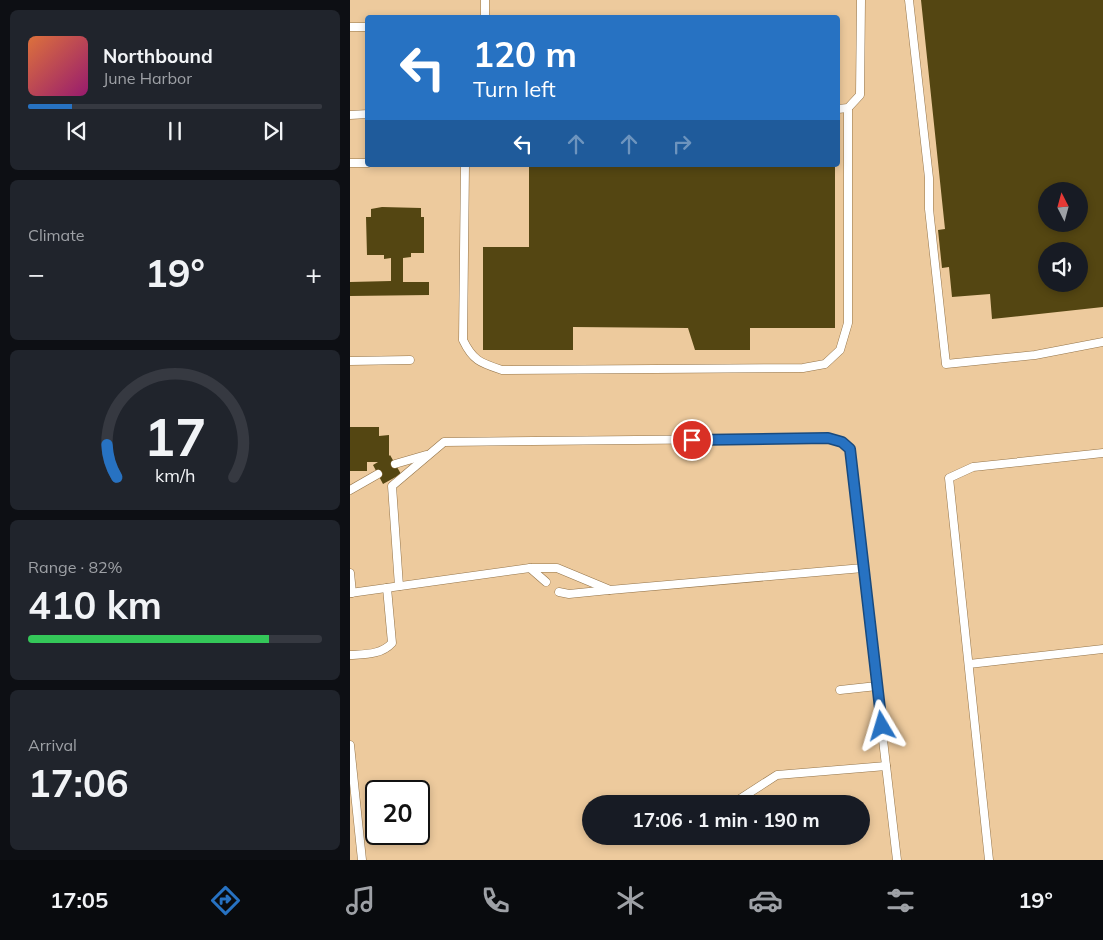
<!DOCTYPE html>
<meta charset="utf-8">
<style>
:root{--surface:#171b24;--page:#20242c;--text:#f1f3f6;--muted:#9ea1a6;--line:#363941;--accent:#2772c2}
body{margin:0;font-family:Mulish,sans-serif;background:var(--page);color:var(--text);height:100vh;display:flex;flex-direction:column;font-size:19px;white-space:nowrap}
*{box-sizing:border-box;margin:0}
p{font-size:16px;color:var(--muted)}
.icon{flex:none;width:28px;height:28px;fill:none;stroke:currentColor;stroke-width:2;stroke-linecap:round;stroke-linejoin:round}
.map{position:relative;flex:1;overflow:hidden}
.panel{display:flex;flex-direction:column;gap:10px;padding:10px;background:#0d0f14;width:350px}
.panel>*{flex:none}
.guide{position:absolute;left:15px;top:15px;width:475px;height:152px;border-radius:5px;box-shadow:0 2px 8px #0003;background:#2772c2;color:#fff;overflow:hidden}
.needle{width:32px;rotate:354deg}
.controls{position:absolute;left:688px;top:182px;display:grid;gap:10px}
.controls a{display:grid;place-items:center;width:50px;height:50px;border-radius:50%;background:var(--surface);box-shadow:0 2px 8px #0003;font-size:25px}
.speed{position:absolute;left:15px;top:780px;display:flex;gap:10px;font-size:25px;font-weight:700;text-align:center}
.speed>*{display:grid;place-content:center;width:65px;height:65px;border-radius:50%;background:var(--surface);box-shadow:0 2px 8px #0003;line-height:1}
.speed .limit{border:2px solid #111;border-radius:8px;background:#fff;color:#111}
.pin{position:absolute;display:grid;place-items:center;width:42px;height:42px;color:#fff;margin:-21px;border:2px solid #fff;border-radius:50%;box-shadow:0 1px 5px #0007}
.me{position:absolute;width:55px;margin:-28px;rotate:353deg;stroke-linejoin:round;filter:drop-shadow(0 0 4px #0008)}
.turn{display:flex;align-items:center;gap:18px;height:105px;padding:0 25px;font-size:22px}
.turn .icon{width:65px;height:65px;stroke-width:2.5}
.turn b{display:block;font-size:35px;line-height:42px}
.lanes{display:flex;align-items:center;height:48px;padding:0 25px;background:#0003;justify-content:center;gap:25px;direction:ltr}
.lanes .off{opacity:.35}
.big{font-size:38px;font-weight:700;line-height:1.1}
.panel .card{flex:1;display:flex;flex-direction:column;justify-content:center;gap:8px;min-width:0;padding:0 18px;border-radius:8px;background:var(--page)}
.panel .dial{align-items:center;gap:0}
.dial svg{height:130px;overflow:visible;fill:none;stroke:var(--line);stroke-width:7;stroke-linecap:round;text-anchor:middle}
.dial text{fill:var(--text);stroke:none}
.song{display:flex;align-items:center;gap:15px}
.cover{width:60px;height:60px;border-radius:8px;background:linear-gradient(135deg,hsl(20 70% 55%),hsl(320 70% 35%))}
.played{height:5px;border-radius:2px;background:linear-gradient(90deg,var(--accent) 15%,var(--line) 15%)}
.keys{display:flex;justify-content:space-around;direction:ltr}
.heat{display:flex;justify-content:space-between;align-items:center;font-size:28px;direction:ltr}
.charge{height:8px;border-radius:4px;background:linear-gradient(90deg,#34c759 82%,var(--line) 0)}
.trip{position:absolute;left:232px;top:795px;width:288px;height:50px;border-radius:25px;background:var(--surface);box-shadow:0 2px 8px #0003;font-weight:700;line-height:50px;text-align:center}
.menu{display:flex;height:80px;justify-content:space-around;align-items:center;background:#090b0e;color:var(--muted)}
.menu .icon{width:35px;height:35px}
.menu .on{color:var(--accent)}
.menu b{font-size:22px;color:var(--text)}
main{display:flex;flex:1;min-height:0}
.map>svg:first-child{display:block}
</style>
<main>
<section class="panel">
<div class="card">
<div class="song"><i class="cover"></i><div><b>Northbound</b><p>June Harbor</p></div></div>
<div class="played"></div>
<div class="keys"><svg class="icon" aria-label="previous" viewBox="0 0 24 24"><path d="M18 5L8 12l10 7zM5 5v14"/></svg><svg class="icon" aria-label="pause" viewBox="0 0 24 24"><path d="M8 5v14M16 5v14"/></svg><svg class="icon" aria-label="next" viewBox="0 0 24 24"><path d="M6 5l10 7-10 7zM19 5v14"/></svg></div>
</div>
<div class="card"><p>Climate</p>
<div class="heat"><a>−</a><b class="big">19°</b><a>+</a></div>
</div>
<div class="card dial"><svg viewBox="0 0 100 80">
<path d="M14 69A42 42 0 1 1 86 69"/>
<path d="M14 69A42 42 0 0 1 8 49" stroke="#2772c2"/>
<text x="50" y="56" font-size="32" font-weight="700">17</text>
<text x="50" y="72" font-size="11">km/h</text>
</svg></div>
<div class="card"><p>Range · 82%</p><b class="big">410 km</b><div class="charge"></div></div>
<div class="card"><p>Arrival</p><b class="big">17:06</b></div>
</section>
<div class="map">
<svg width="753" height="860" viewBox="0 0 753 860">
<rect width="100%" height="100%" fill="#edca9d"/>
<g fill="#544612" fill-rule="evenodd">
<path d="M571,0H753V307L642,319L640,294L602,297L599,267L592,268L588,230L595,229ZM696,191H729V224H696ZM696,251H729V284H696Z"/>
<path d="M179,165H485V328H400V350H345L338,328L223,327V350H133V247H179Z"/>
<path d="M32,207L71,208V217H74V253H61V257L53,258V282H79V295L0,296V282L41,281V258L34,259V255H17L16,217H21V209Z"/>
<path d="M0,427H29V436L39,435V456L40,455L51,474L33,484L23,465L28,462H17V471H0Z"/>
</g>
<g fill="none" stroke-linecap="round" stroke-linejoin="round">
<defs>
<g id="service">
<path d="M135,0V18"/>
<path d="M559,0L579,178V209L596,364L685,355L753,342"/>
<path d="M0,27H18"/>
<path d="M488,109L498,108L510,95L511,0"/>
<path d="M0,115L18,114"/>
<path d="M0,163H18"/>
<path d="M115,165L113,340C123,361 131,363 152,370L453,368L475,364L490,350L498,323V108"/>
<path d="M0,361L60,360"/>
<path d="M45,464L76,455"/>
<path d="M0,490L28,474"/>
<path d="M180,568L196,582"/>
<path d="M0,573L2,593"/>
<path d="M49,586L42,486L94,442L479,438L492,442L500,449L513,568"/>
<path d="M209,592L219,594L259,590"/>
<path d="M0,593L180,568H207L260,590L513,568L547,860"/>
<path d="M0,655C15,654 31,655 42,643L37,588"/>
<path d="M619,664L753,649"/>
<path d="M490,690L527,686"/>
<path d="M0,745L12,860"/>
<path d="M382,804L427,775L536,766"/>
<path d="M639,860L599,478L623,467L753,453"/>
</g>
</defs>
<use href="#service" stroke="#947449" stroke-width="9"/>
<use href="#service" stroke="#fff" stroke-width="8"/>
</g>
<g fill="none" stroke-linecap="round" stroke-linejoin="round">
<defs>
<path id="route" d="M342,440L478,438L492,442L500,449L532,726"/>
</defs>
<use href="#route" stroke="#194a7e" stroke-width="12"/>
<use href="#route" stroke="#2772c2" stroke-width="9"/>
</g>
</svg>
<div class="controls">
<a><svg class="needle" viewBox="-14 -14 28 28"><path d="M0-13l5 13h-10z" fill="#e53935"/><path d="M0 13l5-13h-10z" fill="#9ea1a6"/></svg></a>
<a><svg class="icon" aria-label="sound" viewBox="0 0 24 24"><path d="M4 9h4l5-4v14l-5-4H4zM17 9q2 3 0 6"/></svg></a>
</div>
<div class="speed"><div class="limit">20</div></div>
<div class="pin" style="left:342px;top:440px;background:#d93025"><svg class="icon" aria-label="arrive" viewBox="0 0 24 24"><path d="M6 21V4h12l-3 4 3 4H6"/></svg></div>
<svg class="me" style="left:532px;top:726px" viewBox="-20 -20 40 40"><path d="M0-17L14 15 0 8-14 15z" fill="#2772c2" stroke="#fff" stroke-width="4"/></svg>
<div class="trip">17:06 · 1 min · 190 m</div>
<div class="guide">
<div class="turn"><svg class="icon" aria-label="left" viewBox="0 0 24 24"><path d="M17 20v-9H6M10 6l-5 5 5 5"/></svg><div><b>120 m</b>Turn left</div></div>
<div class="lanes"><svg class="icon" aria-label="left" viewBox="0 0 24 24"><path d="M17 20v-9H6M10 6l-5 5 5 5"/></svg><svg class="icon off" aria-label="ahead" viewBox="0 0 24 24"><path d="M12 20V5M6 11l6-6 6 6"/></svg><svg class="icon off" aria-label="ahead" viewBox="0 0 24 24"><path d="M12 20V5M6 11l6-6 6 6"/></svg><svg class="icon off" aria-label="right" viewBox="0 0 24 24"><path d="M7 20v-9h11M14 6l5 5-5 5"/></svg></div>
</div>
</div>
</main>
<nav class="menu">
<b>17:05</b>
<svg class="icon on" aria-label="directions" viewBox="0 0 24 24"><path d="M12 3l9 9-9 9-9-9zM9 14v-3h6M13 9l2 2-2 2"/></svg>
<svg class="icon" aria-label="music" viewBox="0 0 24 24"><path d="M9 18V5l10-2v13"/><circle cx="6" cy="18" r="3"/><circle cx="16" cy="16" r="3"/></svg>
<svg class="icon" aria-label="phone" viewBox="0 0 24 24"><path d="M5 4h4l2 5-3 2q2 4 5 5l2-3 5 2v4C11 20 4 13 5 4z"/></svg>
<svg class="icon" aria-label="climate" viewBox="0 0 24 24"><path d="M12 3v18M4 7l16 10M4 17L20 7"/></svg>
<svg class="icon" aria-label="car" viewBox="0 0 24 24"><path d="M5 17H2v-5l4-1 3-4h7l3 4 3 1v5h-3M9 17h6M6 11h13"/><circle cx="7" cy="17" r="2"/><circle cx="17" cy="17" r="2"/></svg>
<svg class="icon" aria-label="filters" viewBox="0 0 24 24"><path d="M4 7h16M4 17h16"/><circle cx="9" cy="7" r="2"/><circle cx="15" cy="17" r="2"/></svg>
<b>19°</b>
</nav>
